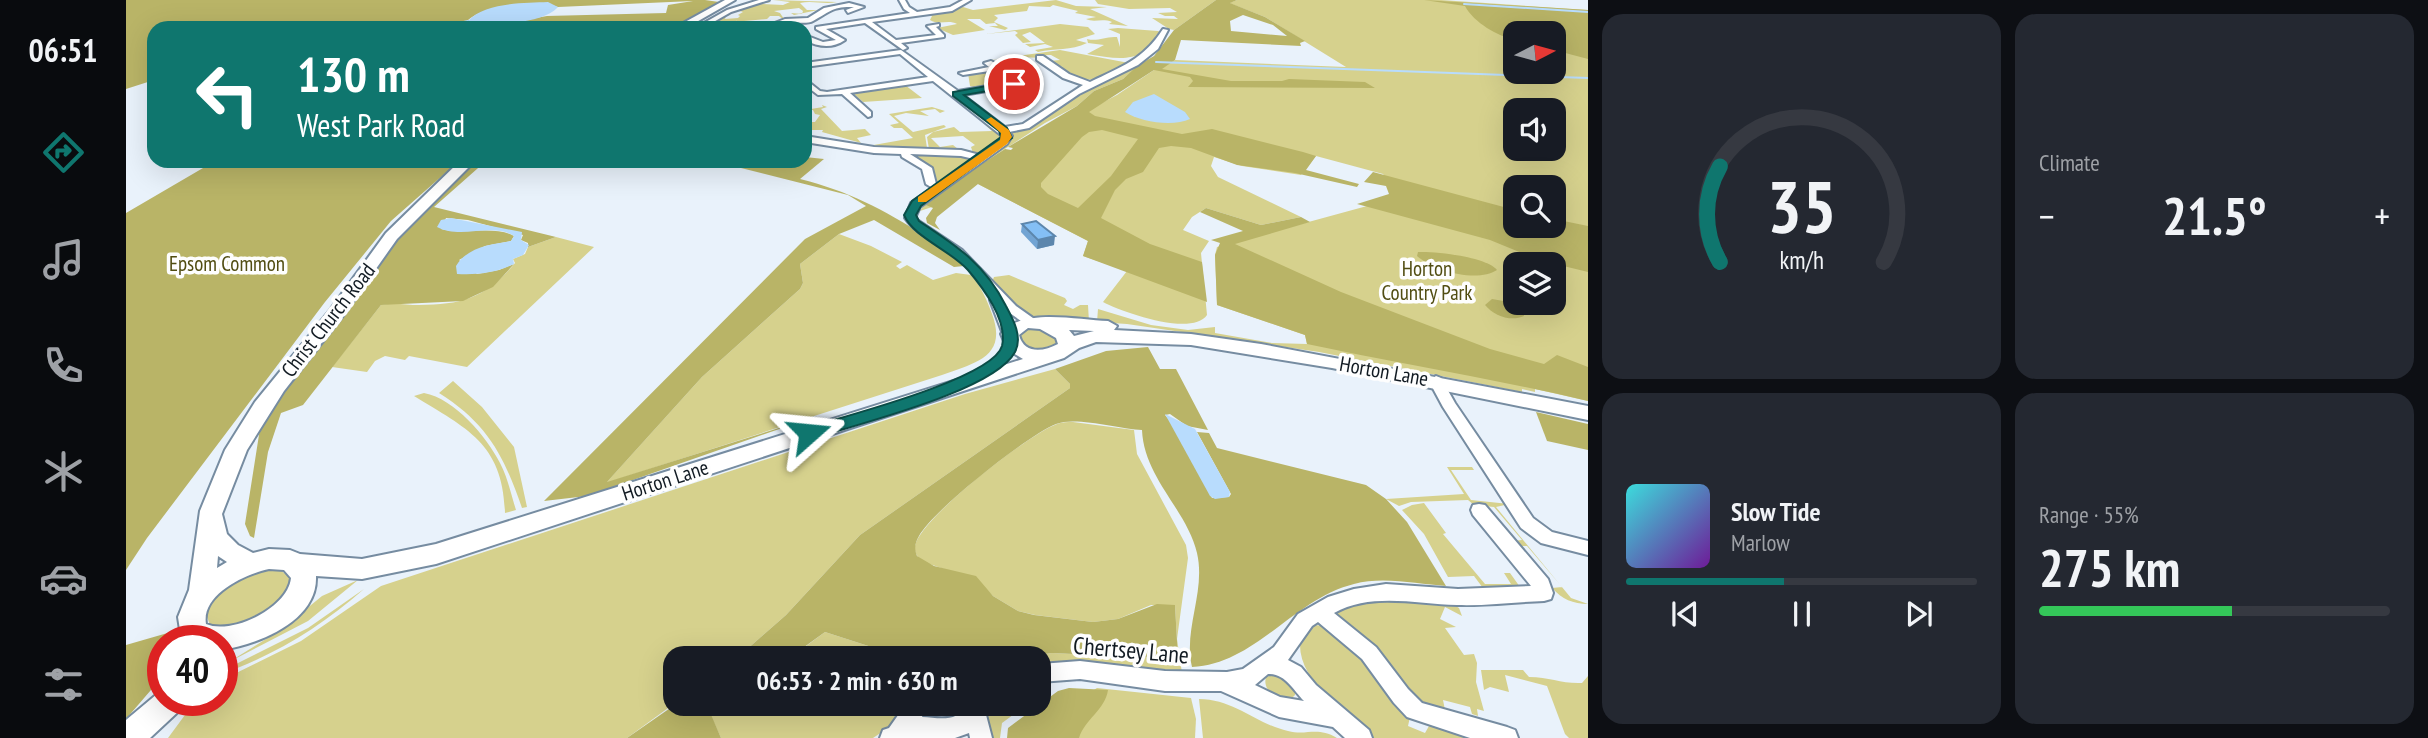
<!DOCTYPE html>
<meta charset="utf-8">
<style>
:root{--surface:#171b24;--page:#242831;--text:#f1f3f6;--muted:#9ea1a6;--line:#363941;--accent:#0f766e}
body{margin:0;font-family:"PT Sans Narrow",sans-serif;background:var(--page);color:var(--text);height:100vh;display:flex;flex-direction:column;font-size:26px;white-space:nowrap}
*{box-sizing:border-box;margin:0}
p{font-size:23px;color:var(--muted)}
.icon{flex:none;width:38px;height:38px;fill:none;stroke:currentColor;stroke-width:2;stroke-linecap:round;stroke-linejoin:round}
.map{position:relative;flex:1;overflow:hidden}
.details{display:flex;flex-direction:column;gap:14px;padding:14px;background:#0d0f14;width:840px}
.details>*{flex:none}
.hud{position:absolute;left:21px;top:21px;width:665px;height:147px;border-radius:21px;box-shadow:0 7px 28px #0002;background:#0f766e;color:#fff;overflow:hidden}
.needle{width:46px;rotate:84deg}
.buttons{position:absolute;left:1377px;top:21px;display:grid;gap:14px}
.buttons a{display:grid;place-items:center;width:63px;height:63px;border-radius:14px;background:var(--surface);box-shadow:0 7px 28px #0002;font-size:35px}
.speed{position:absolute;left:21px;top:625px;display:flex;gap:14px;font-size:35px;font-weight:700;text-align:center}
.speed>*{display:grid;place-content:center;width:91px;height:91px;border-radius:50%;background:var(--surface);box-shadow:0 7px 28px #0002;line-height:1}
.speed .limit{border:10px solid #d22;background:#fff;color:#111}
.pin{position:absolute;display:grid;place-items:center;width:60px;height:60px;color:#fff;margin:-30px;border:4px solid #fff;border-radius:50%;box-shadow:0 2px 7px #0007}
.me{position:absolute;width:77px;margin:-38px;rotate:72deg;stroke-linejoin:round;filter:drop-shadow(0 0 5px #0008)}
.turn{display:flex;align-items:center;gap:24px;height:147px;padding:0 35px;font-size:32px}
.turn .icon{width:91px;height:91px;stroke-width:2.5}
.turn b{display:block;font-size:49px;line-height:60px}
.big{font-size:52px;font-weight:600;line-height:1.1}
.details .card{flex:1;display:flex;flex-direction:column;justify-content:center;gap:10px;min-width:0;padding:0 24px;border-radius:21px;background:var(--page)}
.details .dial{align-items:center;gap:0}
.dial svg{height:182px;overflow:visible;fill:none;stroke:var(--line);stroke-width:7;stroke-linecap:round;text-anchor:middle}
.dial text{fill:var(--text);stroke:none}
.song{display:flex;align-items:center;gap:21px}
.cover{width:84px;height:84px;border-radius:10px;background:linear-gradient(135deg,hsl(180 70% 55%),hsl(280 70% 35%))}
.played{height:7px;border-radius:4px;background:linear-gradient(90deg,var(--accent) 45%,var(--line) 45%)}
.keys{display:flex;justify-content:space-around;direction:ltr}
.heat{display:flex;justify-content:space-between;align-items:center;font-size:38px;direction:ltr}
.charge{height:10px;border-radius:5px;background:linear-gradient(90deg,#34c759 55%,var(--line) 0)}
.details .tiles{flex:1;display:grid;gap:14px;grid-template-columns:repeat(2,1fr)}
.trip{position:absolute;left:537px;top:646px;width:388px;height:70px;border-radius:21px;background:var(--surface);box-shadow:0 7px 28px #0002;font-weight:600;line-height:70px;text-align:center}
main{display:flex;flex:1;min-height:0}
.dock{display:flex;flex-direction:column;width:126px;justify-content:space-around;align-items:center;background:#090b0e;color:var(--muted)}
.dock .icon{width:49px;height:49px}
.dock .on{color:var(--accent)}
.dock b{font-size:32px;color:var(--text)}
.map>svg:first-child{display:block}
</style>
<main>
<nav class="dock">
<b>06:51</b>
<svg class="icon on" aria-label="directions" viewBox="0 0 24 24"><path d="M12 3l9 9-9 9-9-9zM9 14v-3h6M13 9l2 2-2 2"/></svg>
<svg class="icon" aria-label="music" viewBox="0 0 24 24"><path d="M9 18V5l10-2v13"/><circle cx="6" cy="18" r="3"/><circle cx="16" cy="16" r="3"/></svg>
<svg class="icon" aria-label="phone" viewBox="0 0 24 24"><path d="M5 4h4l2 5-3 2q2 4 5 5l2-3 5 2v4C11 20 4 13 5 4z"/></svg>
<svg class="icon" aria-label="climate" viewBox="0 0 24 24"><path d="M12 3v18M4 7l16 10M4 17L20 7"/></svg>
<svg class="icon" aria-label="car" viewBox="0 0 24 24"><path d="M5 17H2v-5l4-1 3-4h7l3 4 3 1v5h-3M9 17h6M6 11h13"/><circle cx="7" cy="17" r="2"/><circle cx="17" cy="17" r="2"/></svg>
<svg class="icon" aria-label="filters" viewBox="0 0 24 24"><path d="M4 7h16M4 17h16"/><circle cx="9" cy="7" r="2"/><circle cx="15" cy="17" r="2"/></svg>
</nav>
<div class="map">
<svg width="1462" height="738" viewBox="0 0 1462 738">
<rect width="100%" height="100%" fill="#e9f2fb"/>
<g fill="#d6d18d" fill-rule="evenodd">
<path d="M647,0L711,2C698,5 687,0 674,3L681,10H692L668,15L665,13L676,14L677,11L673,8L648,11L654,13L658,19L672,17L673,20H658L653,16H644L641,19L618,21L627,28H617L610,20L615,28H574L597,14L604,16H600L599,19L612,18L614,16L612,15L617,12L611,10L599,13C612,9 632,0 645,2L634,4L657,5L664,2Z"/>
<path d="M930,0L950,6L981,7L964,9L1002,26L983,24L986,22C976,18 968,23 960,19L970,17L949,13L952,11L927,5L924,7L903,6L901,11L868,15L872,18L868,22L882,28L879,30L863,26H872L869,23L860,24L854,19H841L859,30L827,35L811,28L831,24C822,19 813,26 804,20L806,16L798,14L837,7L847,10Z"/>
<path d="M969,0H1090L1048,30L1043,29L1026,18L1052,19L1048,16H1039L1032,13L1051,12L1044,8L1003,9L972,4Z"/>
<path d="M1111,0H1315L1462,10V401L1409,389V392L1396,389V392L1193,352L1001,324L971,322L972,309L1025,325L1062,330L1089,327V333L1146,343L1181,344L1179,335L1091,305L1089,255L1091,247L1274,197L1257,174L1190,156L1175,175L1116,166L1088,157L1085,166L1092,177L1175,217L1135,225L1080,208L1066,217L1057,230L1083,241L1075,253L1081,315C1066,337 996,312 977,302L1001,271L957,256L962,241L852,184L966,108L991,95L1028,70H1032L1049,60L1220,67L1139,17L1103,3ZM1390,33H1428V72H1390ZM1390,110H1428V149H1390ZM1390,187H1428V226H1390ZM1390,264H1428V303H1390Z"/>
<path d="M934,24L962,27L969,34L950,40L961,43C945,51 929,48 912,52L909,50L927,47L919,44L904,47L899,44L919,43L904,32L896,35L905,42L897,43L889,35L892,33L889,31L860,34Z"/>
<path d="M992,28L1032,31L1036,33C1016,65 993,59 961,54L978,45L962,43L961,39C972,42 979,36 991,37L994,47V34L982,29Z"/>
<path d="M934,50L1003,63C978,77 960,90 934,68L937,67L924,63L923,61L934,60L925,55H920L921,58L889,57L857,61Z"/>
<path d="M1011,64H1014L997,79L968,91L951,106L919,123L829,181L800,204L806,207L794,211L800,202L883,142L887,131L909,124L942,100Z"/>
<path d="M867,70L888,78L884,85L851,88L844,86L842,73Z"/>
<path d="M779,85L796,98L737,102L727,93L773,86L776,88L774,86Z"/>
<path d="M696,105L701,107L695,109L716,131L739,129L745,135L731,138L735,143L696,132L697,130H679V122H689L694,115L689,114L687,110H679L697,107Z"/>
<path d="M806,107L819,111L814,113L809,109L794,111L803,116L780,113L768,116L787,132L818,125L820,127L799,135L801,148H761L803,149L801,137L807,132L828,127L834,132L866,131L856,122H859L874,134V137L851,155L847,153L845,147L849,145L837,136L805,138L814,147L827,145L832,149H841L835,152H770L742,146L787,138L776,128H768L764,125L773,123L763,114Z"/>
<path d="M786,155L835,156L846,159L810,184Z"/>
<path d="M713,234L745,246L776,262L770,266L774,269L781,265L807,280L830,273L845,275C855,286 861,300 866,314C882,357 849,363 816,375L480,483L576,377L674,289L677,283L674,264Z"/>
<path d="M430,237L468,247L341,367L283,356L279,360L259,356L249,361L241,372L206,367L255,305C268,302 281,305 293,305C337,305 361,297 389,263L387,259L399,254L402,247Z"/>
<path d="M883,275L939,298L941,301L938,305L947,309L954,305H962L963,322L910,318L900,315L866,282L868,277Z"/>
<path d="M901,327H916L935,341L927,352L900,350L891,333Z"/>
<path d="M929,369L944,384V388L734,535L660,615L611,658H550L549,703L501,738H42L70,700H96V680L175,641L255,586L839,394Z"/>
<path d="M327,381L356,407L388,447L401,507L396,508C378,456 362,424 313,393Z"/>
<path d="M298,393C329,399 360,436 374,463C382,478 385,495 390,510L379,513C377,444 342,429 288,396Z"/>
<path d="M947,422L1008,430L1011,454L1060,545L1062,558L1051,639L1056,673L925,663L914,665V658H893L926,653L1052,659L1049,605H1025L992,619L967,622L909,615L892,611L867,596L852,581L795,561C791,556 788,552 789,546C794,518 903,434 931,424C936,422 942,422 947,422Z"/>
<path d="M1321,467H1346L1348,470H1325L1345,500L1383,504L1370,507L1445,598L1462,604C1447,604 1436,599 1426,588L1436,587L1401,546H1390L1386,541L1396,540L1368,507L1348,505L1342,500L1285,502L1273,506L1260,499L1338,494Z"/>
<path d="M1298,503L1320,533L1317,534L1359,584H1385L1378,573H1384L1394,587L1357,588L1348,576L1322,577L1298,534L1276,510L1286,505Z"/>
<path d="M138,569H153L166,579L157,605L103,631L84,625L80,614C87,586 115,578 138,569Z"/>
<path d="M232,580L182,621L103,662L156,629L196,596Z"/>
<path d="M238,589C196,626 149,655 96,674L102,668L182,628Z"/>
<path d="M1253,598L1323,602L1333,608L1336,616L1319,607L1314,619L1330,627L1319,628L1338,655L1348,654L1351,663L1350,682L1358,711L1351,709L1352,716L1346,714L1344,707L1317,700L1320,715L1296,706L1211,616L1214,608Z"/>
<path d="M1186,625C1221,622 1264,692 1284,717L1282,726L1299,733L1303,726L1309,724L1340,732L1341,738H1248C1222,714 1174,683 1174,645Z"/>
<path d="M699,632L764,653L763,658H664Z"/>
<path d="M1355,670H1397L1403,677C1424,677 1436,684 1456,683L1462,676V738H1443L1439,734L1421,686L1379,675L1383,692L1364,687L1358,690Z"/>
<path d="M1151,673L1169,688V695L1164,700C1151,699 1136,691 1140,677Z"/>
<path d="M971,688L1065,698L1070,719L1069,738H894Z"/>
<path d="M1073,699C1108,699 1130,724 1162,731C1181,736 1191,726 1211,738H1077Z"/>
<path d="M594,704H780L765,726L747,738H595L582,710Z"/>
<path d="M864,704H902L876,723L874,738H866L860,719Z"/>
</g>
<g fill="#b9b467" fill-rule="evenodd">
<path d="M0,0H579L593,2L546,28H301L280,22L245,28H28V80L0,89ZM567,1L542,5L540,13L421,16L387,22L342,20C358,5 412,0 432,7Z"/>
<path d="M1090,0H1111L1104,3L1139,17L1179,41L1174,43L1175,46L1055,40L1049,60L1036,69L1105,81H1156L1163,79L1239,82L1249,88L1062,87L1067,81L1064,77L1028,70L963,112L969,116L1056,134L1086,129L1177,152L1190,156L1180,170L1233,184L1231,187L1169,173L1111,165L1065,148L1045,146L1033,148L1017,172L1000,179L989,190L975,218L1024,244L1076,262L1081,302L957,256L962,241L852,184L811,217L809,223L814,230L801,223L800,218L807,208L800,205L829,181L879,149L885,150L887,148L882,147L951,106L968,91L997,79L1011,66L1028,56L1048,30ZM1117,15L1147,25L1161,36L1105,31L1104,21ZM976,130L1012,139L985,176L952,208L922,194L915,187V183L956,137L963,132Z"/>
<path d="M1298,0L1462,10V59L1428,50V33H1390L1389,40C1372,36 1348,23 1339,6Z"/>
<path d="M679,157L698,159L674,179C722,191 757,209 799,236C813,245 827,252 838,266L828,267L748,220L713,234L674,264L677,283L674,289L576,377L481,482L685,418L461,496L418,501L679,239L740,206L722,195L587,161H679Z"/>
<path d="M89,161H333L265,221L199,302L21,538L0,570V213Z"/>
<path d="M345,161H360L308,207L430,237L402,247V243L395,240L397,235L342,220L320,218L315,229C338,235 369,225 388,236L385,241L359,246L333,260L351,274L373,270L388,264L367,287L337,301L255,305L177,405L155,413L142,452L128,538L124,536L119,524L135,422L268,239Z"/>
<path d="M1247,172L1389,210L1390,226H1428V219L1462,226V272L1413,260L1364,240L1231,204L1263,194L1260,186L1238,182Z"/>
<path d="M1080,208L1135,225L1175,217L1184,222L1109,244L1215,292L1364,349L1418,364L1431,355L1462,367V401C1369,379 1275,364 1181,344L1179,335L1091,305L1089,255L1094,243L1085,240L1117,231L1074,212Z"/>
<path d="M1292,252C1309,251 1361,257 1371,270C1351,283 1308,271 1291,256Z"/>
<path d="M1366,299L1383,302L1397,310L1398,316C1385,322 1368,316 1359,305Z"/>
<path d="M1022,347L1034,369H1050L1082,430L1061,426L1044,414L1039,415L1048,426L1086,498L1103,497L1105,494L1071,432L1083,433L1091,448L1240,485L1260,499L1281,522L1320,586C1291,584 1257,576 1228,584C1167,599 1130,664 1066,667C1057,629 1080,592 1071,553C1061,510 1018,478 1016,430C994,429 949,416 930,424C902,435 807,510 793,536C789,543 788,548 791,556L808,566L850,576L867,596L892,611L908,615L967,622L992,619L1031,604L1049,605L1052,659L926,653L893,658H849L819,653L796,658H763L764,653L699,632L663,658H611L660,615L734,535L944,388V384L929,369L980,351Z"/>
<path d="M1410,412L1462,424V450L1421,441Z"/>
<path d="M52,630L50,640H37V676L0,719V645Z"/>
<path d="M943,688L982,690C979,710 959,719 953,738H881L882,728L932,691Z"/>
<path d="M550,704H594L583,710L595,738H501Z"/>
</g>
<g fill="#b8dcfd">
<path d="M422,2L432,7C417,24 363,27 342,21C359,2 399,3 422,2Z"/>
<path d="M1028,94L1059,112L1064,119C1047,127 1014,122 999,112L1007,102Z"/>
<path d="M325,218L396,232L395,240L403,245L397,255L387,259L388,264C369,273 352,275 331,274L330,266C341,247 366,244 385,241L388,236C367,222 335,240 311,227L315,220Z"/>
<path d="M1039,414L1069,429L1104,492L1103,497L1089,499L1084,496Z"/>
</g>
<g fill="none" stroke-linecap="round" stroke-linejoin="round">
<g stroke="#b8dcfd" stroke-width="2">
<path d="M1338,4L1462,12"/>
<path d="M311,28L342,21"/>
<path d="M1030,62L1462,78"/>
</g>
<defs>
<g id="street">
<path d="M633,0H643L605,12L577,28H569L601,10Z"/>
<path d="M773,0H779L783,7L791,12L824,7L837,0H845L826,11L746,22L770,40L810,35L801,26L813,24V26L810,27L818,35V37L775,43L781,48L777,50L739,23L700,29L719,40C706,49 692,47 679,40V35L697,42L710,40L690,29V27L784,13L778,9Z"/>
<path d="M723,3L738,7L722,13L720,10L728,7C707,6 703,12 687,21C680,25 667,21 659,23C651,25 653,28 645,28L646,24L659,19L682,18L698,8Z"/>
<path d="M1037,29L1042,30L1032,49L1012,65L953,94L903,128L883,132L886,136L881,144L794,207L789,218L791,220L836,250L890,306L914,323L912,326H902L881,311L891,334L889,337H879L877,334L864,300L867,297C854,283 843,267 829,255C812,241 791,236 779,218L785,203L848,159L835,156L784,154L806,168L810,184L805,187L800,184L796,169L776,157L775,154L748,153L679,142V136L748,147L835,150L854,155L874,140L876,136L807,81L724,93L745,112V116L742,117L716,94L692,95L679,85V79L694,91L701,92L802,77L774,54L679,67V63L775,50L832,91L885,82L886,78L870,70L837,75L833,73L863,67L858,63L865,61L888,73L895,79L891,86L837,95L879,127L897,124L957,85L937,78L911,60V56H917L943,74L964,82C995,67 1018,59 1037,29Z"/>
<path d="M1310,376L1315,378L1329,403L1407,518L1426,532L1462,541V555L1415,543L1395,528L1317,407L1303,381Z"/>
<path d="M1353,504L1359,505L1422,579L1427,593L1425,599L1418,601C1389,602 1360,606 1331,605C1291,604 1245,592 1208,613L1250,647L1282,689L1296,703L1381,727L1389,730L1392,738H1344L1281,717L1268,703L1236,659L1192,622L1186,626L1162,660L1175,667L1190,685L1243,730L1246,738H1219L1207,727L1153,717L1095,691H1039L954,679L914,682V664L954,661L1039,671L1101,672L1117,669L1148,647L1172,614L1202,597L1228,589L1260,584L1332,589L1405,586L1347,515L1345,510L1347,505ZM1142,674C1160,674 1167,690 1178,701L1154,697L1129,685Z"/>
<path d="M780,704H801L796,717C814,718 832,723 841,704H861L859,711L866,738H844L843,733L829,738H754L757,730L763,728Z"/>
</g>
<g id="secondary">
<path d="M599,0H609L560,28H548Z"/>
<path d="M334,161H349L271,239L216,317L158,391L121,450L96,514L101,534L112,545L127,553L143,549L164,550L174,554L236,559L310,544L897,359L882,350L875,334C894,307 952,320 982,321L991,326L988,330L1065,334L1135,344L1462,406V420L1206,368L1065,345L970,342L953,348L938,358L310,564L236,579L190,576C192,621 133,644 96,650V640H61L54,630L52,617L63,590L74,511L99,450L129,402L204,310L260,233ZM902,328L914,329L930,338L932,344C917,352 898,354 893,335ZM943,330L968,331L948,336ZM92,556L101,562L91,568ZM143,569L158,570L165,578C162,608 106,635 80,624C75,594 120,574 143,569Z"/>
<path d="M37,689V700H58L54,710L24,738H0V720Z"/>
</g>
</defs>
<use href="#street" stroke="#768ca1" stroke-width="4"/>
<use href="#secondary" stroke="#768ca1" stroke-width="4"/>
<use href="#street" fill="#fff" fill-rule="evenodd"/>
<use href="#secondary" fill="#fff" fill-rule="evenodd"/>
</g>
<path fill="#72a4d3" d="M896,224L928,245L911,249L895,232Z"/>
<path fill="#5c86ac" d="M929,236L928,245L911,249L912,240Z"/>
<path fill="#84bff5" stroke="#5c86ac" stroke-width="2" d="M910,221L929,236L912,240L896,224Z"/>
<path fill="#0f766e" stroke="#0a4d48" stroke-width="2" d="M888,81L892,84L891,86L838,95L881,128L886,138L795,206L790,215L793,221C831,246 859,264 880,306C887,319 897,337 889,352C868,391 734,423 689,438H677L674,433L677,429C712,418 867,379 876,346C882,320 857,288 842,270C824,250 787,237 778,215L786,201L875,137L873,131L827,96V92Z"/>
<path fill="#f59e0b" d="M865,117L883,130L886,137L881,144L800,202H792V197L874,140L875,133L860,120Z"/>
<g text-anchor="middle" dominant-baseline="central" stroke-width="7" stroke-linejoin="round" paint-order="stroke">
<g font-size="21" fill="#514d12" stroke="#fefefe">
<text x="101" y="263">Epsom Common</text>
<text x="1301" y="268">Horton<tspan x="1301" dy="24">Country Park</tspan></text>
</g>
<g font-size="21" fill="#111a22" stroke="#fefefe">
<text transform="translate(202 320) rotate(-52)">Christ Church Road</text>
<text transform="translate(1258 371) rotate(10)">Horton Lane</text>
<text transform="translate(539 480) rotate(-18)">Horton Lane</text>
</g>
<g font-size="24" fill="#111a22" stroke="#fefefe">
<text transform="translate(1005 650) rotate(5)">Chertsey Lane</text>
</g>
</g>
</svg>
<div class="buttons">
<a><svg class="needle" viewBox="-14 -14 28 28"><path d="M0-13l5 13h-10z" fill="#e53935"/><path d="M0 13l5-13h-10z" fill="#9ea1a6"/></svg></a>
<a><svg class="icon" aria-label="sound" viewBox="0 0 24 24"><path d="M4 9h4l5-4v14l-5-4H4zM17 9q2 3 0 6"/></svg></a>
<a><svg class="icon" aria-label="search" viewBox="0 0 24 24"><circle cx="10" cy="10" r="6"/><path d="M15 15l6 6"/></svg></a>
<a><svg class="icon" aria-label="layers" viewBox="0 0 24 24"><path d="M12 4l9 5-9 5-9-5zM3 14l9 5 9-5"/></svg></a>
</div>
<div class="speed"><div class="limit">40</div></div>
<div class="pin" style="left:888px;top:84px;background:#d93025"><svg class="icon" aria-label="arrive" viewBox="0 0 24 24"><path d="M6 21V4h12l-3 4 3 4H6"/></svg></div>
<svg class="me" style="left:683px;top:433px" viewBox="-20 -20 40 40"><path d="M0-17L14 15 0 8-14 15z" fill="#0f766e" stroke="#fff" stroke-width="4"/></svg>
<div class="trip">06:53 · 2 min · 630 m</div>
<div class="hud">
<div class="turn"><svg class="icon" aria-label="left" viewBox="0 0 24 24"><path d="M17 20v-9H6M10 6l-5 5 5 5"/></svg><div><b>130 m</b>West Park Road</div></div>
</div>
</div>
<section class="details">
<div class="tiles">
<div class="card dial"><svg viewBox="0 0 100 80">
<path d="M14 69A42 42 0 1 1 86 69"/>
<path d="M14 69A42 42 0 0 1 14 27" stroke="#0f766e"/>
<text x="50" y="56" font-size="32" font-weight="700">35</text>
<text x="50" y="72" font-size="11">km/h</text>
</svg></div>
<div class="card"><p>Climate</p>
<div class="heat"><a>−</a><b class="big">21.5°</b><a>+</a></div>
</div>
<div class="card">
<div class="song"><i class="cover"></i><div><b>Slow Tide</b><p>Marlow</p></div></div>
<div class="played"></div>
<div class="keys"><svg class="icon" aria-label="previous" viewBox="0 0 24 24"><path d="M18 5L8 12l10 7zM5 5v14"/></svg><svg class="icon" aria-label="pause" viewBox="0 0 24 24"><path d="M8 5v14M16 5v14"/></svg><svg class="icon" aria-label="next" viewBox="0 0 24 24"><path d="M6 5l10 7-10 7zM19 5v14"/></svg></div>
</div>
<div class="card"><p>Range · 55%</p><b class="big">275 km</b><div class="charge"></div></div>
</div>
</section>
</main>
